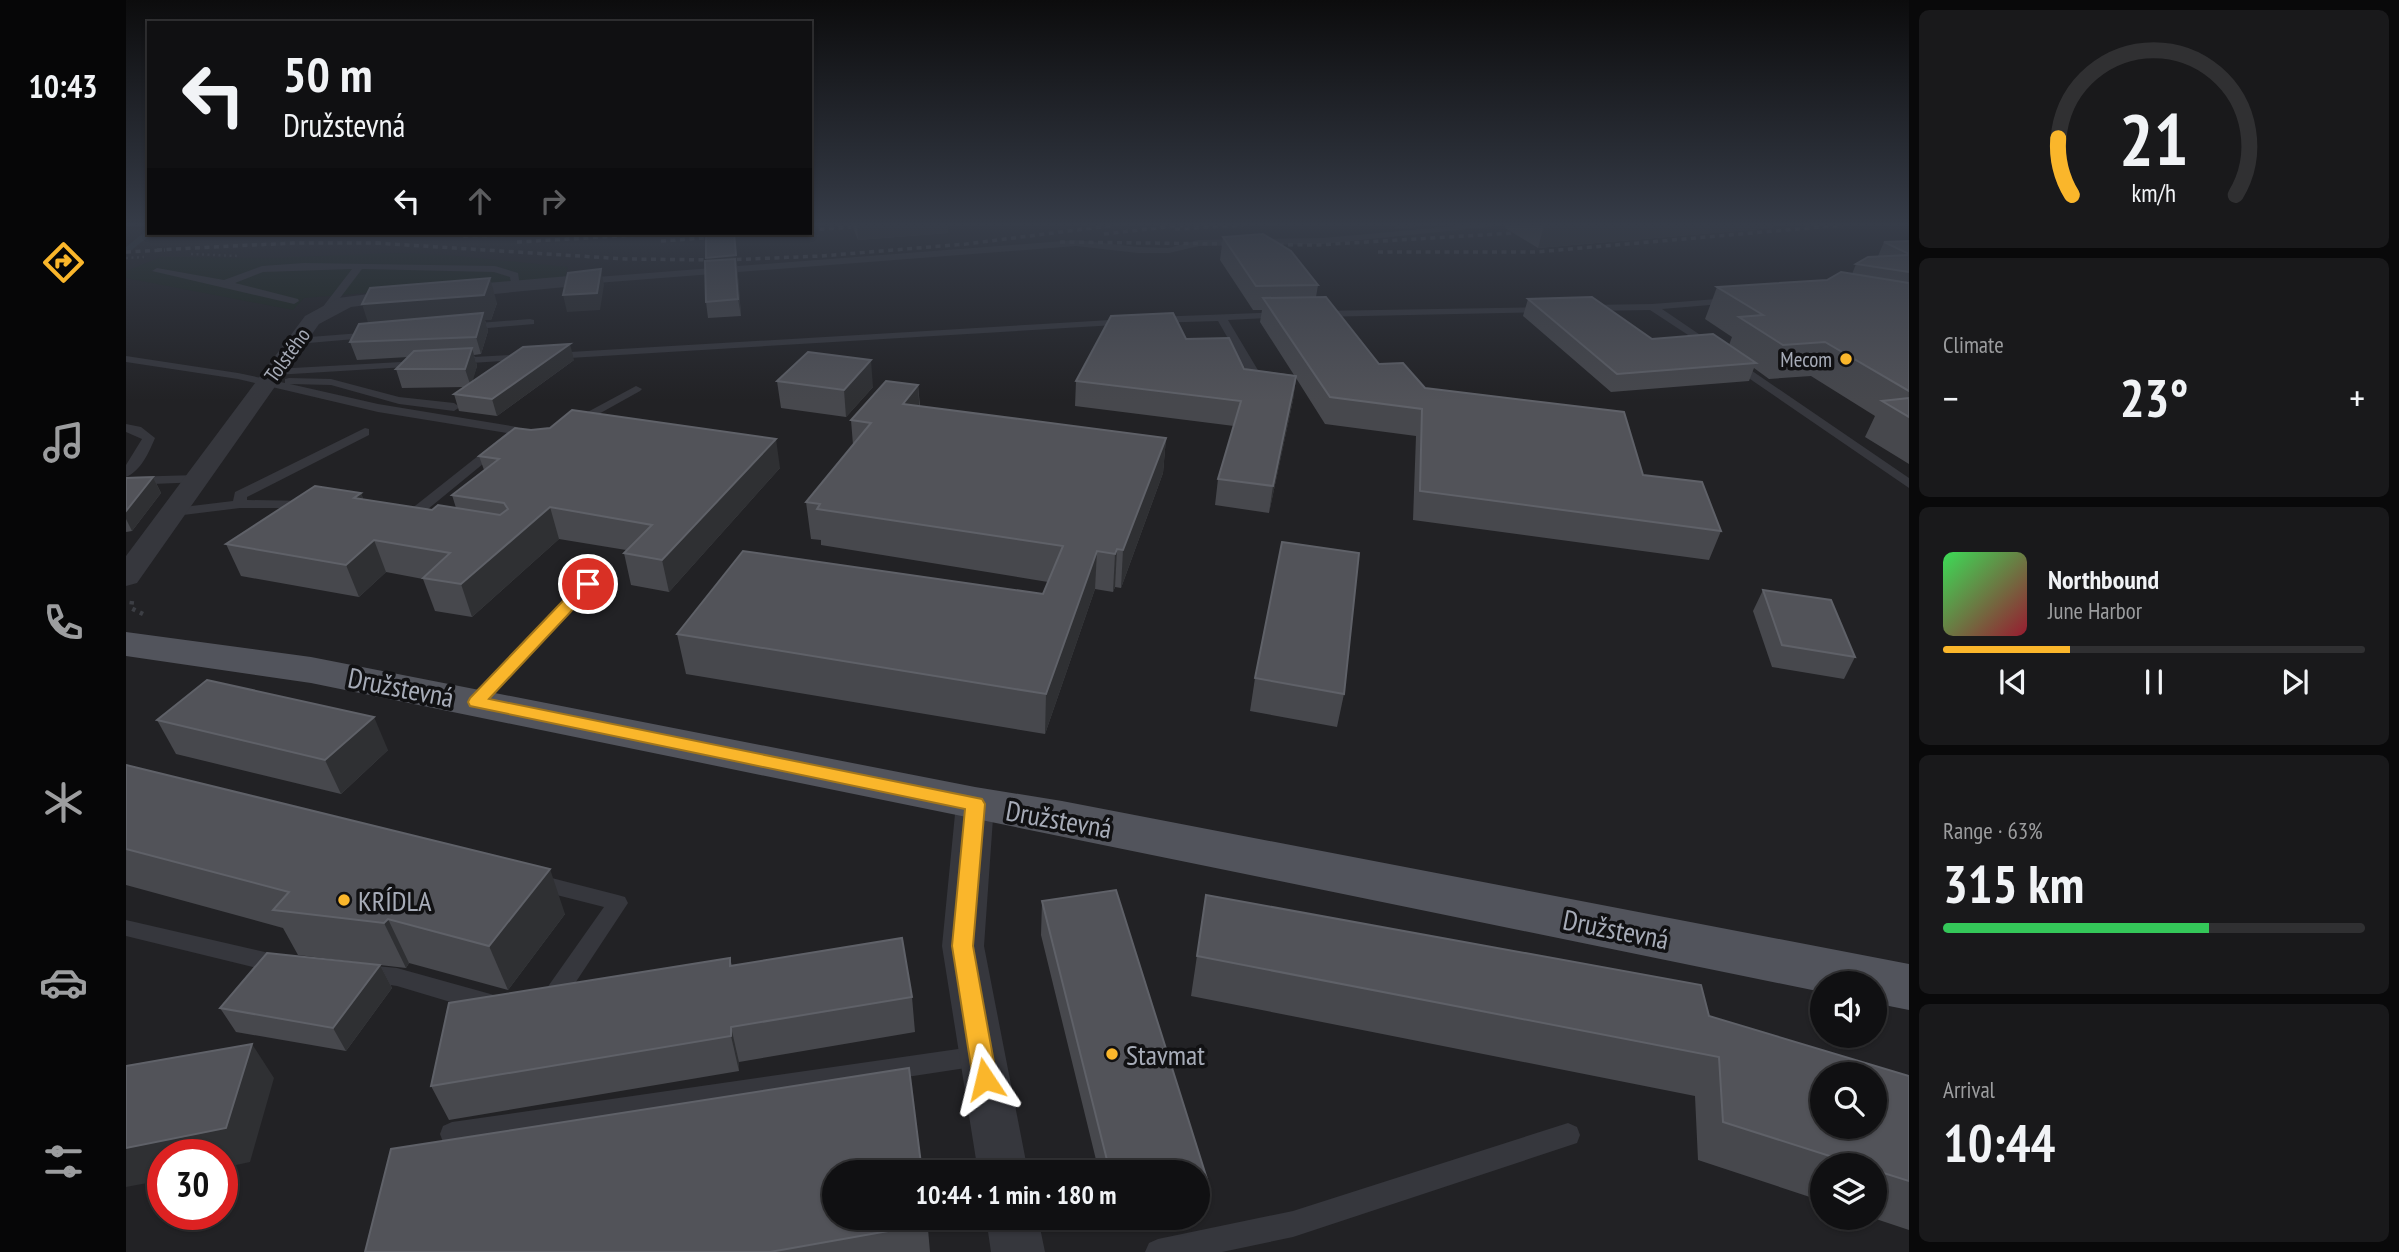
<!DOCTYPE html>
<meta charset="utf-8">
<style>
:root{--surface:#101012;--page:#19191b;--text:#f1f3f6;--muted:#9c9d9f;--line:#303032;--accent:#fab62b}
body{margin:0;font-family:"PT Sans Narrow",sans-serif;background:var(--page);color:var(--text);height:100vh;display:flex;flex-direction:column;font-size:26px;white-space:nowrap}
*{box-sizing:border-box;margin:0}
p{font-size:23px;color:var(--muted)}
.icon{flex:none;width:38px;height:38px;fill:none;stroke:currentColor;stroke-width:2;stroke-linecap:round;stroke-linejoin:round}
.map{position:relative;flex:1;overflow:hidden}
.details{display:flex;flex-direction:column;gap:10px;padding:10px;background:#09090a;width:490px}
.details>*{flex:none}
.hud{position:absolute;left:21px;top:21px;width:665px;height:214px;border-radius:0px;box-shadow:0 2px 5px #0004,0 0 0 2px var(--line);background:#101012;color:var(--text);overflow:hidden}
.fabs{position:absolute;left:1684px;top:971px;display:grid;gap:14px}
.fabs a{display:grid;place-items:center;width:77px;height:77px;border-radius:50%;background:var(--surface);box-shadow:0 2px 5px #0004,0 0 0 2px var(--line);font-size:35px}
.speed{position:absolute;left:21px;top:1139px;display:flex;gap:14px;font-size:35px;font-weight:700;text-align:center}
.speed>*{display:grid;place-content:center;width:91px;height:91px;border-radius:50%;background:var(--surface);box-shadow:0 2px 5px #0004,0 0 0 2px var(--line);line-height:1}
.speed .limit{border:10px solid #d22;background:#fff;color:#111}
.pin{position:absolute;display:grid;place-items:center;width:60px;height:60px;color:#fff;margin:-30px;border:4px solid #fff;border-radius:50%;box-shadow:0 2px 7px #0007}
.me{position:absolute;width:77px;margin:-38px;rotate:350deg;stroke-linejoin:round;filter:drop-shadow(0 0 5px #0008)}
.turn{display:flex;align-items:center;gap:24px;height:147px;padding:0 21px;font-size:32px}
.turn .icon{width:91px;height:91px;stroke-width:2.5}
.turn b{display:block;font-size:49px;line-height:60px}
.lanes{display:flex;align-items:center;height:66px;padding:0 21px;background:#0003;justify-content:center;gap:35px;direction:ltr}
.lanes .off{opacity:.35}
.big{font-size:52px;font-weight:600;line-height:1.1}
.details .tile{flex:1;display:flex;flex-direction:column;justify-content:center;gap:10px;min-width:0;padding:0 24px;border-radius:10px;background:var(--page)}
.details .dial{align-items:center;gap:0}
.dial svg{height:182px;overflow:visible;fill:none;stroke:var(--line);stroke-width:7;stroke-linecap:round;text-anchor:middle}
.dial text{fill:var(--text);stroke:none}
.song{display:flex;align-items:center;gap:21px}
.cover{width:84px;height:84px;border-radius:10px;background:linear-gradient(135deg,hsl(130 70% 55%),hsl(350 70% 35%))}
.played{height:7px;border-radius:4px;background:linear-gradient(90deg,var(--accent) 30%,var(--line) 30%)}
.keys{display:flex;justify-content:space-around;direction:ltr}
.heat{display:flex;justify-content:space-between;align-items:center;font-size:38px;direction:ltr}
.charge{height:10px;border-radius:5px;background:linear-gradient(90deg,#34c759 63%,var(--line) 0)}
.trip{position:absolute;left:696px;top:1160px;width:388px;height:70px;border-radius:35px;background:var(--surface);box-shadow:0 2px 5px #0004,0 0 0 2px var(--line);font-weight:600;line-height:70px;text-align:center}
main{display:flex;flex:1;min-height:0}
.menu{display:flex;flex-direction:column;width:126px;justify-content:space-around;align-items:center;background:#060607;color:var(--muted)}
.menu .icon{width:49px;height:49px}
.menu .on{color:var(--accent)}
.menu b{font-size:32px;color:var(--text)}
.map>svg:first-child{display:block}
</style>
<main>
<nav class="menu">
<b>10:43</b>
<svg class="icon on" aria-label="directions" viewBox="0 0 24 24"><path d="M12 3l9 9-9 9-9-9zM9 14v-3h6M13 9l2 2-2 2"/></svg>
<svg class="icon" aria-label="music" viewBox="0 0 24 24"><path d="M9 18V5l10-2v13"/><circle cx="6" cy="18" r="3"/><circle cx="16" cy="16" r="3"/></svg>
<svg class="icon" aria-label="phone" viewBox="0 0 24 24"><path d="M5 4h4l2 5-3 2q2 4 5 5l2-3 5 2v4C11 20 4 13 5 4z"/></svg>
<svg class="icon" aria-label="climate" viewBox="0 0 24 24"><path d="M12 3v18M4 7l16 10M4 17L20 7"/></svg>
<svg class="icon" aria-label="car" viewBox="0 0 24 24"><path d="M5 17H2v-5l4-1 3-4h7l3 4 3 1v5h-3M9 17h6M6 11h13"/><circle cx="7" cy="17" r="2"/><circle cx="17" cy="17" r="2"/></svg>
<svg class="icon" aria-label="filters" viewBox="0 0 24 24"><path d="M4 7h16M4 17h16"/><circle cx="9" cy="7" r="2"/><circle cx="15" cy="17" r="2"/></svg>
</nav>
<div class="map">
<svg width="1783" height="1252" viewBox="0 0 1783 1252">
<rect width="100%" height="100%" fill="#161618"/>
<path fill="#222225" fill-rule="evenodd" d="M684,225H1783V1252H0V230L23,228V233H684ZM1696,984H1748V1036H1696ZM1696,1074H1748V1127H1696ZM37,1155H96V1214H37ZM1696,1166H1748V1218H1696ZM709,1172H1073V1218H709Z"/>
<path fill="#1d261f" d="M271,253L320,255L442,267L439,277L178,298L167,310L0,278V271L35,257L145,258Z"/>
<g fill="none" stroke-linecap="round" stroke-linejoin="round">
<path stroke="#2b353c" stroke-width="6" d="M0,251L23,232"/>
<g stroke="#3c3e44" stroke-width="2.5" stroke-dasharray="2 3.5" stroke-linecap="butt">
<path d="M65,254L112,256"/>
<path d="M0,258L18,257"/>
</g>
<path stroke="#3c3e44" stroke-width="4.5" stroke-dasharray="3.5 5" stroke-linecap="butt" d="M6,601L5,608L19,615"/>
<g fill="#36373d" fill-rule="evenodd">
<path d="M1342,225H1379L1197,244L1073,246L1043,253H1012L950,246L458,284L453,281L458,278L950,240L1012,247L1043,248L1072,240L1197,238Z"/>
<path d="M178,263L369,266L392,273L394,287L386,289L384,277L368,272L236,269L205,310L201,311L196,308L226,269L137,272L109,283L172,299L173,301L168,304L26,271L31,268L98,280L136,266Z"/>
<path d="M1604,298L1609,301L1608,303L1536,309L1589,345L1590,347L1585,350L1524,310L1462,311L1457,308L1462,305L1526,304Z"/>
<path d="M1423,307V311L1419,312L1192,317L1187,314L1192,311Z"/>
<path d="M1156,312L1161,315L1160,317L1102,320L1139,382L1133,385L1127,382L1092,321L1028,323L1023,320L1028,317Z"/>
<path d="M404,319L408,320V324L340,330L335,327L340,324Z"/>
<path d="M1002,319L1006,320V324L427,359L421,356L427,353Z"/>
<path d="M248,332L253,335L252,337L171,344L166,341L171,338Z"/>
<path d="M401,354L407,357L405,359L329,364L323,361L329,358Z"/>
<path d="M0,356L112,373L159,383V379L163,378L205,379L273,397L328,403L334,407L328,411L273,404L205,385L164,384L252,404L391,427L397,431L285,523H275L273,520L275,517L381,433L252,412L112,379L0,362Z"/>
<path d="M293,361L299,364L297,366L149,375L143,372L149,369Z"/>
<path d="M1605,362H1613L1783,478V488L1605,366Z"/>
<path d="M510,386L516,389L514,391L453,425H445L443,422Z"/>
<path d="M0,424L15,427L29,438C23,452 15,471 0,477V465L16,439L0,432Z"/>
<path d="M239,428L243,429V435L121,497V500L182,501L189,505L187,508H114L49,516L42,512L49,508L107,501L109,492Z"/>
<path d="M72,475L79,479L77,482L0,485V477Z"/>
<path d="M480,561L487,565L485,568L356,706H344L341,702L344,698L475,562Z"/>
<path d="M410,874L492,895L499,897L502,903L432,1009L424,1012L416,1009L413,1002L416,995L478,907L403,888L400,882L403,876Z"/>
<path d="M0,920L156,956L164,959L167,965L164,971L156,974L0,936Z"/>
<path d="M240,965L271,968L368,995L376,998L379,1005L376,1012L368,1015L271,986L232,980L229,974L232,968Z"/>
<path d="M853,1046L861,1049L865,1056L861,1063L853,1066L326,1146L317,1142L314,1134L317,1126L326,1122Z"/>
<path d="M1442,1123L1451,1127L1454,1135L1451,1143L1167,1237L1096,1252H1019L1023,1243L1032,1239L1167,1211Z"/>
</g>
<g fill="#36373d" fill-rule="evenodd">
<path d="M443,276L450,278L453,282L450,286L326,298L319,296L316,292L319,288L326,286Z"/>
<path d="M281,289L288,291L291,295L288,299L225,307L193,324L11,583L0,586V556L179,316L212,298Z"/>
<path d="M849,790L862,794L868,804L858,946L902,1172H852L816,946L830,804L836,794Z"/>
<path d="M860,1218H912L919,1252H865Z"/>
</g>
<path fill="#52545c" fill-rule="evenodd" d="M0,632L185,657L849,787L936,801L1783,964V1010L1748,1003V984H1696V992L185,683L0,656Z"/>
<g stroke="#494b52" stroke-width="3.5" stroke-dasharray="5 4.5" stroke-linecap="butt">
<path d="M1049,229L1118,225"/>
<path d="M684,230L725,227"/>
<path d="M978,234L1058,225"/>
<path d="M298,235L347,233"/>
<path d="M337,236L404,235"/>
<path d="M535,241L647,233"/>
<path d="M391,242L547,233"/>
<path d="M934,242L1191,245L1388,233"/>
<path d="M250,243L500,259L600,260L695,256L840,244L990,225"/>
<path d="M31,250L167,243H258"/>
<path d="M0,252L39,250"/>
<path d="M1252,252H1410L1717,225"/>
</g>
</g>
<g fill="#47484d">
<path d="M726,225H821L822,233L732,240Z"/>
<path d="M1379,225H1647L1646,228L1412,248L1379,228Z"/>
<path d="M1097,237L1192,285L1190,297L1253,364L1299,388L1517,475L1595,531L1583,560L1287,520L1290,436L1199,424L1170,378L1167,400L1143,513L1089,505L1092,479L1108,426L949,406L950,381L1060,339L1118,369L1168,375L1134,322L1136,310H1127L1094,260Z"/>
<path d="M1783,241V464L1739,437L1749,416L1685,376L1643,379L1628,368L1623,381L1485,392L1397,316L1402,299L1526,339L1603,345L1606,337L1579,319L1591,287L1701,280L1726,274L1730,264L1752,256L1758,242Z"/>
<path d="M579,261L611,263L615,316L582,318L580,302Z"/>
<path d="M371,303L365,320H359L362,331L355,354L348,355L351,366L346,381L448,360L371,416L333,411L328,394L338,387L276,388L270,369L282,357L231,360L224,342L242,323Z"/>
<path d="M651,381L747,387L720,417L655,408Z"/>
<path d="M792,385L794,406L1040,438L1037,473L995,588L989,587L987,592L969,589L919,734L560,674L551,634L917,594L922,582L695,545V540L685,539L680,502L727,445L725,420Z"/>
<path d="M353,456L654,468L543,592L505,585L498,553L500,550L433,539L346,617L309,611L297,579L260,572L233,597L115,576L100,544L235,493L237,499L306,510L330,508L326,495L358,470Z"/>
<path d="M27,477L35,493L6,531L0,532V478Z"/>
<path d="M1637,590L1729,657L1718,679L1646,667L1627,611Z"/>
<path d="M1129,678L1218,694L1211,727L1124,711Z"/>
<path d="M31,720L262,750L215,794L50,754Z"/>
<path d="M0,765L439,914L382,990L283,963L280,968L254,965L266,988L220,1051L110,1032L94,1008L253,965L172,955L157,928L0,885Z"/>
<path d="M1080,895L1583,1016L1783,1076V1230L1747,1218H1748V1166H1696V1201L1572,1160L1569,1096L1065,996Z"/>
<path d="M916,901L1081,1179L1075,1212L1073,1213V1172H973L915,935Z"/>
<path d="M604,958L606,966L786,997L789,1032L613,1062V1071L323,1120L305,1086Z"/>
<path d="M801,1218L804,1252H239Z"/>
<path d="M984,1218H1044L987,1229Z"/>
</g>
<g fill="#2f3033">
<path d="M731,225H821L822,233L732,240Z"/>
<path d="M1270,225H1309L1269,229Z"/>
<path d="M1418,225H1647L1646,228L1412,248Z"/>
<path d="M608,233L609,239L615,316L612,299L581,266L580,258Z"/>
<path d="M475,269L478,285L474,310L441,312L437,295Z"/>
<path d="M364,278L371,303L365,320H359L362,331L355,354L350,337L244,329L236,304Z"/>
<path d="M444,344L448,360L371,416L366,399Z"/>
<path d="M346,348L351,366L345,387L339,369Z"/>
<path d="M745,360L747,387L720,417L718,390Z"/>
<path d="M1170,376L1167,400L1143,513L1147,486Z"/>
<path d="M792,385L794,418L777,404Z"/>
<path d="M1040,438L1037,473L995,588L997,550Z"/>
<path d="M650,439L654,468L543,592L536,560Z"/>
<path d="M27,477L35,493L6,531L0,519V511Z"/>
<path d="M235,493L247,524L228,498Z"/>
<path d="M424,507L433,539L346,617L335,584Z"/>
<path d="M248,540L260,572L233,597L220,565Z"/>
<path d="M991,549L989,587L987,592L989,554Z"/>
<path d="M971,551L969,589L919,734L920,694Z"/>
<path d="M248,717L262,750L215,794L199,760Z"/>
<path d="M424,869L439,914L382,990L363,946Z"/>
<path d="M262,919L283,963L280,968L258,923Z"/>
<path d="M254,965L266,988L220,1051L207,1028Z"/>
<path d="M605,1027L613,1062V1071L605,1036Z"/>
<path d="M126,1044L148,1078L124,1162L96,1168V1155H37V1180L0,1187V1148Z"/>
</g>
<g fill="#525359" stroke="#5f6168" stroke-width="2" fill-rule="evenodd">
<path d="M580,233H608L610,255L580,258Z"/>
<path d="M1137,234L1165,251L1192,285L1130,286L1097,237Z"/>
<path d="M1783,241V254L1758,242Z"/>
<path d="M1783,255V272L1730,264L1742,257Z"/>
<path d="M609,259L612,299L580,302L579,261Z"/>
<path d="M475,269L471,293L437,295L442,273Z"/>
<path d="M1715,272L1783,283V391L1699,342L1657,345L1613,317L1637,315L1591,287L1701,280Z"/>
<path d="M364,278L358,295L236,304L244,288Z"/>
<path d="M1200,297L1253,364L1277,363L1299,388L1498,412L1517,475L1576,482L1595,531L1294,491L1296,409L1204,397L1137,298Z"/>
<path d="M1466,297L1526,339L1587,334L1630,363L1491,374L1402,299Z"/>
<path d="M357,313L350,337L224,342L233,324Z"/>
<path d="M1047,313L1060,339L1103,338L1118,369L1170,376L1147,486L1092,479L1115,401L950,381L985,316Z"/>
<path d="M444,344L366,399L328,394L397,347Z"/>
<path d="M346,348L339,369H270L288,351Z"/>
<path d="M682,352L745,360L718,390L651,381Z"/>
<path d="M760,381L792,385L777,404L1040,438L997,550L991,549L989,554L971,551L920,694L551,634L617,551L917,594L937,546L691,509L694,504L680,502L745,423L725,420Z"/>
<path d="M1783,398V417L1756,401Z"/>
<path d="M446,410L650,439L536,560L498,553L526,525L424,507L335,584L297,578L324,553L248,540L220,565L100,544L189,486L235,493L228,498L306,510L312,505L374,515L382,509L378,503L326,495L373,459L353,456L389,428L405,430L424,428Z"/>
<path d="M27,477L0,511V478Z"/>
<path d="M1156,542L1233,553L1218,694L1129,678Z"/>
<path d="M1637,590L1705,600L1729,657L1656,645Z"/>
<path d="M81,680L248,717L199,760L31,720Z"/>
<path d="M0,765L424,869L363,946L262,919L258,923L147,910L163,892L0,849Z"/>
<path d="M990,890L1081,1179L1073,1180V1172H984L916,901Z"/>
<path d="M1080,895L1575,985L1583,1016L1783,1076V1181L1748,1170V1166H1735L1597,1122L1593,1057L1071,956ZM1696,1074H1748V1127H1696Z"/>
<path d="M776,938L786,997L605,1027V1036L305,1086L323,1003L604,958V966Z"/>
<path d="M141,953L254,965L207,1028L94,1008Z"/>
<path d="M126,1044L100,1128L0,1148V1066Z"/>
<path d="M783,1068L796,1172H709V1218H801L802,1224L644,1252H239L265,1149Z"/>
</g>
<linearGradient id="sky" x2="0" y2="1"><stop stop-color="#0c0c0d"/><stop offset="0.56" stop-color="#363c48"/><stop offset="1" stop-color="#363c48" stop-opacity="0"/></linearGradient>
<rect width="1783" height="401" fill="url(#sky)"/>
<path fill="#fab62b" stroke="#a2761c" stroke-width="2" d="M462,580L467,581L469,584L467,588L363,699L856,799L859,804L847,946L871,1079L867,1087L859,1090L850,1087L847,1079L826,946L839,809L344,706L342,702L344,698L456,581Z"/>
<g fill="#fab62b" stroke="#111113" stroke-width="2.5">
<circle cx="1720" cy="359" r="7"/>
<circle cx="218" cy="900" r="7"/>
<circle cx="986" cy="1054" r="7"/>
</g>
<g text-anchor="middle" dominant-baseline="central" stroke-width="7" stroke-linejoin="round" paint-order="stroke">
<g font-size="21" fill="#a7acb8" stroke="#111113">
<text transform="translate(161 355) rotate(-54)">Tolstého</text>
</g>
<g font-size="21" fill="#a7acb8" stroke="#111113" text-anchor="end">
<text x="1706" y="359">Mecom</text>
</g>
<g font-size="28" fill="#a7acb8" stroke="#111113">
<text transform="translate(275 687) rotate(11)">Družstevná</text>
<text transform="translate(933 819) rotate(10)">Družstevná</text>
<text transform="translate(1490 929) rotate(11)">Družstevná</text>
</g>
<g font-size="28" fill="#a7acb8" stroke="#111113" text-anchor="start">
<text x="232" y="900">KRÍDLA</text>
<text x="1000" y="1054">Stavmat</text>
</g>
</g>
</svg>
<div class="fabs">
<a><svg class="icon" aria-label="sound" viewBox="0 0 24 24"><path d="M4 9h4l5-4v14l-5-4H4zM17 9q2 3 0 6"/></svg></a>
<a><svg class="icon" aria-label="search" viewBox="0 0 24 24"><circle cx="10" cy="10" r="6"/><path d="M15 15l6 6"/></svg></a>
<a><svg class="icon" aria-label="layers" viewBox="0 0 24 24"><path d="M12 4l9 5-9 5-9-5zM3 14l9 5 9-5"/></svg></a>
</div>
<div class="speed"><div class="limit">30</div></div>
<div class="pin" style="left:462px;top:584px;background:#d93025"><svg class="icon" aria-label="arrive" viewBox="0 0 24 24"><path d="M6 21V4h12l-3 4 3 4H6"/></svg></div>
<svg class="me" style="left:859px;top:1079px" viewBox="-20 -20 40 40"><path d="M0-17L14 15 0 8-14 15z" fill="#fab62b" stroke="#fff" stroke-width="4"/></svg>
<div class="trip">10:44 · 1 min · 180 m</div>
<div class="hud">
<div class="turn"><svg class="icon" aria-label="left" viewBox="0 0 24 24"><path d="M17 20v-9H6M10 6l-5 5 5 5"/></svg><div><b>50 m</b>Družstevná</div></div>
<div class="lanes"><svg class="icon" aria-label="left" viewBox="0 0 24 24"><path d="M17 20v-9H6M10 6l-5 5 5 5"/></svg><svg class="icon off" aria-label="ahead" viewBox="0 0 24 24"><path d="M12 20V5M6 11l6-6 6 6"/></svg><svg class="icon off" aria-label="right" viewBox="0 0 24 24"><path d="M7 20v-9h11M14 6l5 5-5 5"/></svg></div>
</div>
</div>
<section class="details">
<div class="tile dial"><svg viewBox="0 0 100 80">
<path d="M14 69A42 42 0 1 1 86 69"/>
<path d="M14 69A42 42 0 0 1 8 44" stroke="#fab62b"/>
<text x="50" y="56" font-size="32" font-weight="700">21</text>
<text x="50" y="72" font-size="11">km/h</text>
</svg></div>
<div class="tile"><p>Climate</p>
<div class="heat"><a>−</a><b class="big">23°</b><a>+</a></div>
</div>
<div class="tile">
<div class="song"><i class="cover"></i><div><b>Northbound</b><p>June Harbor</p></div></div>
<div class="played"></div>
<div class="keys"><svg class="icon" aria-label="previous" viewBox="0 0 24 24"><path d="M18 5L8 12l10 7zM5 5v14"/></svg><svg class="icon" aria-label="pause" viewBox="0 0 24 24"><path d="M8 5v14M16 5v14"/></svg><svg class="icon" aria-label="next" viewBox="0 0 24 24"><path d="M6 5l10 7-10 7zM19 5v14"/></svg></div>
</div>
<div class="tile"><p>Range · 63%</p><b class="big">315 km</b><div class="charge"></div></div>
<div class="tile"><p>Arrival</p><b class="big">10:44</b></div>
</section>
</main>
